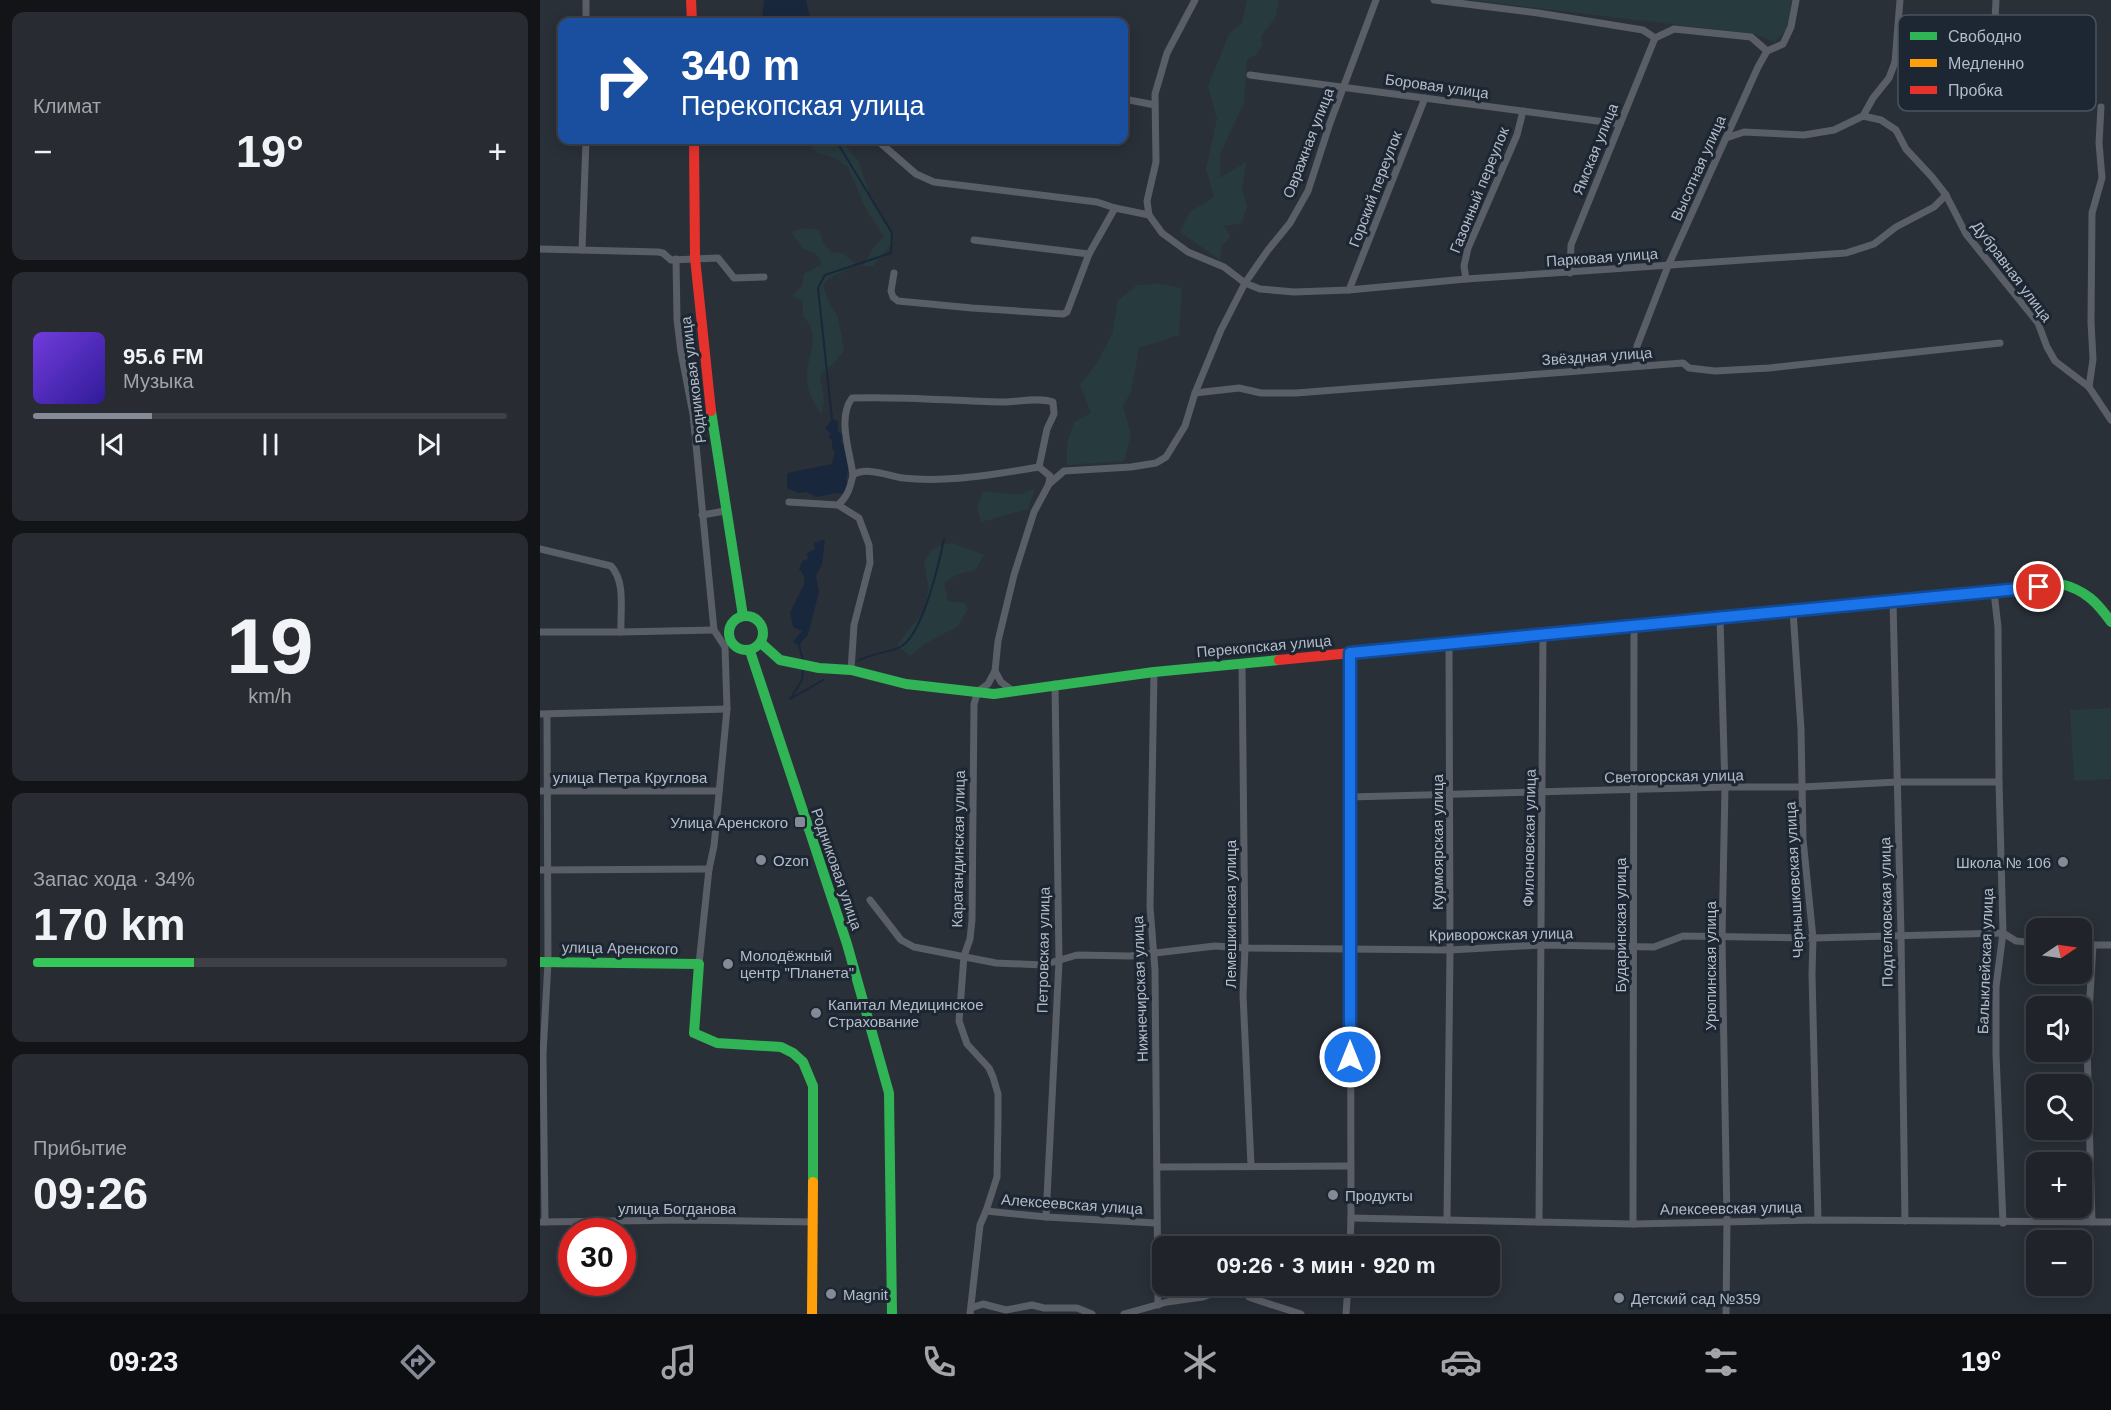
<!DOCTYPE html>
<html lang="ru">
<meta charset="utf-8">
<style>
:root{--surface:#20242a;--page:#282c32;--text:#f1f3f6;--muted:#a2a4a8;--line:#3d4147;--accent:#848b96}
body{margin:0;font-family:Helvetica,sans-serif;background:var(--page);color:var(--text);height:100vh;display:flex;flex-direction:column;font-size:22px;white-space:nowrap}
*{box-sizing:border-box;margin:0}
p{font-size:20px;color:var(--muted)}
.icon{flex:none;width:33px;height:33px;fill:none;stroke:currentColor;stroke-width:2;stroke-linecap:round;stroke-linejoin:round}
.map{position:relative;flex:1;overflow:hidden}
.drawer{display:flex;flex-direction:column;gap:12px;padding:12px;background:#121417;width:540px}
.drawer>*{flex:none}
.top-card{position:absolute;left:18px;top:18px;width:570px;height:126px;border-radius:12px;box-shadow:0 3px 15px #0003,0 0 0 2px var(--line);background:#1a4fa0;color:#fff;overflow:hidden}
.needle{width:39px;rotate:77deg}
.controls{position:absolute;left:1486px;top:918px;display:grid;gap:12px}
.controls a{display:grid;place-items:center;width:66px;height:66px;border-radius:12px;background:var(--surface);box-shadow:0 3px 15px #0003,0 0 0 2px var(--line);font-size:30px}
.speed{position:absolute;left:18px;top:1218px;display:flex;gap:12px;font-size:30px;font-weight:700;text-align:center}
.speed>*{display:grid;place-content:center;width:78px;height:78px;border-radius:50%;background:var(--surface);box-shadow:0 3px 15px #0003,0 0 0 2px var(--line);line-height:1}
.speed .limit{border:9px solid #d22;background:#fff;color:#111}
.pin{position:absolute;display:grid;place-items:center;width:51px;height:51px;color:#fff;margin:-26px;border:3px solid #fff;border-radius:50%;box-shadow:0 2px 6px #0007}
.me{position:absolute;width:66px;margin:-33px;rotate:0deg;stroke-linejoin:round;filter:drop-shadow(0 0 4px #0008)}
.turn{display:flex;align-items:center;gap:21px;height:126px;padding:0 24px;font-size:27px}
.turn .icon{width:78px;height:78px;stroke-width:2.5}
.turn b{display:block;font-size:42px;line-height:51px}
.big{font-size:45px;font-weight:700;line-height:1.1}
.drawer .tile{flex:1;display:flex;flex-direction:column;justify-content:center;gap:9px;min-width:0;padding:0 21px;border-radius:12px;background:var(--page)}
.drawer .dial{align-items:center;gap:0}
.dial b{font-size:78px;line-height:1}
.song{display:flex;align-items:center;gap:18px}
.cover{width:72px;height:72px;border-radius:9px;background:linear-gradient(135deg,hsl(260 70% 55%),hsl(250 70% 35%))}
.played{height:6px;border-radius:3px;background:linear-gradient(90deg,var(--accent) 25%,var(--line) 25%)}
.keys{display:flex;justify-content:space-around;direction:ltr}
.heat{display:flex;justify-content:space-between;align-items:center;font-size:33px;direction:ltr}
.charge{height:9px;border-radius:4px;background:linear-gradient(90deg,#34c759 34%,var(--line) 0)}
.trip{position:absolute;left:612px;top:1236px;width:348px;height:60px;border-radius:12px;background:var(--surface);box-shadow:0 3px 15px #0003,0 0 0 2px var(--line);font-weight:700;line-height:60px;text-align:center}
.tab-bar{display:flex;height:96px;justify-content:space-around;align-items:center;background:#0d0e11;color:var(--muted)}
.tab-bar .icon{width:42px;height:42px}
.tab-bar .on{color:var(--accent)}
.tab-bar b{font-size:27px;color:var(--text)}
main{display:flex;flex:1;min-height:0}
.map>svg:first-child{display:block}
</style>
<main>
<section class="drawer">
<div class="tile"><p>Климат</p>
<div class="heat"><a>−</a><b class="big">19°</b><a>+</a></div>
</div>
<div class="tile">
<div class="song"><i class="cover"></i><div><b>95.6 FM</b><p>Музыка</p></div></div>
<div class="played"></div>
<div class="keys"><svg class="icon" aria-label="previous" viewBox="0 0 24 24"><path d="M18 5L8 12l10 7zM5 5v14"/></svg><svg class="icon" aria-label="pause" viewBox="0 0 24 24"><path d="M8 5v14M16 5v14"/></svg><svg class="icon" aria-label="next" viewBox="0 0 24 24"><path d="M6 5l10 7-10 7zM19 5v14"/></svg></div>
</div>
<div class="tile dial"><b>19</b><p>km/h</p></div>
<div class="tile"><p>Запас хода · 34%</p><b class="big">170 km</b><div class="charge"></div></div>
<div class="tile"><p>Прибытие</p><b class="big">09:26</b></div>
</section>
<div class="map">
<svg width="1571" height="1314" viewBox="0 0 1571 1314">
<rect width="100%" height="100%" fill="#2a3038"/>
<g fill="#273a3e">
<path d="M707,0H739L736,16L721,37L723,44L716,55L707,60L704,103L680,154V178L706,162L702,189L707,207L702,223L684,226L691,237L682,245L680,260L640,232L650,212L674,197L666,169L677,119L668,86L689,34L702,23Z"/>
<path d="M930,0H1252L1248,28L1235,42L1214,34Z"/>
<path d="M262,140H300L318,160L333,204L340,212L344,223L352,231L354,241L333,266H323L333,248L344,237L325,207L308,167L293,157L278,153Z"/>
<path d="M265,228L279,230L283,242L291,252L302,253L317,265L289,278L283,285L288,301L298,317L304,350L295,362L280,375L284,400L282,414C274,404 267,392 267,379C266,354 283,338 263,316V301L251,296L262,286L264,274L282,264L275,253L263,249L251,232Z"/>
<path d="M621,284L642,288L639,335L599,348L591,392L583,406L591,434L584,461L527,465V443L534,422L551,413L540,385L557,363L572,334L578,300L597,285Z"/>
<path d="M495,488L488,509L441,522L437,506L443,491L480,495Z"/>
<path d="M412,543L444,555L435,570L416,575L404,583L408,601L425,603L428,609L417,627L386,643L370,656L357,645L383,612L389,588L384,563L390,552L399,546Z"/>
<path d="M1571,708V779L1534,781L1530,710Z"/>
</g>
<g fill="#19273c">
<path d="M224,0H266L270,18L274,22H222Z"/>
<path d="M292,419L298,421V432L305,436L301,441C306,448 309,456 309,464C309,472 304,476 308,484L303,494L297,493L276,497L267,492L259,493L247,488V473L292,464L295,451L292,449V440L288,437L291,434L285,428Z"/>
<path d="M285,539L282,564L276,576L279,592L268,635L259,645L253,642L262,631L253,627L250,613L264,584V576L259,569L262,561L268,559L267,553L275,549L274,543Z"/>
</g>
<g fill="none" stroke-linecap="round" stroke-linejoin="round">
<g stroke="#19273c" stroke-width="2">
<path d="M292,419L278,288L285,275L351,253L352,233L297,142L293,140"/>
<path d="M259,645L263,660"/>
<path d="M318,661C331,653 350,653 362,646C383,632 399,564 404,539"/>
<path d="M251,698L262,680L263,669"/>
<path d="M250,699L283,680"/>
</g>
<g stroke="#5a5e66" stroke-width="7">
<path d="M46,0V22"/>
<path d="M836,0L790,123L768,191L750,223L728,250L705,283L720,289L754,292L809,290L926,279L1306,253L1334,244L1356,227L1394,207L1406,195"/>
<path d="M894,0L998,13L1103,30L1115,38L1134,29L1211,37L1227,51"/>
<path d="M1227,51L1243,44L1251,27L1256,0"/>
<path d="M1355,62C1387,50 1413,64 1447,55L1454,40L1456,0"/>
<path d="M710,75L1080,124"/>
<path d="M584,99L615,105"/>
<path d="M1323,116L1333,98L1349,78L1355,62L1360,0"/>
<path d="M1186,138L1204,132L1264,135L1294,130L1323,116L1341,120L1356,130L1366,149L1392,177L1406,195L1426,234L1498,323L1507,347L1515,361L1549,387L1571,420"/>
<path d="M337,140L376,174L394,182L557,202L575,208"/>
<path d="M434,240L549,254"/>
<path d="M0,249L118,252L123,253L131,260L178,258L194,278L224,277"/>
<path d="M42,250L46,140"/>
<path d="M136,259L137,319L141,352L153,414L174,630L185,647L187,709L174,846L169,869L159,964"/>
<path d="M354,273L351,291L353,297L358,301L432,308L523,314L527,312L549,254L575,208L609,215"/>
<path d="M1030,273L1031,245L1115,38"/>
<path d="M926,279L924,266L928,248L977,135L983,111"/>
<path d="M809,290L885,98"/>
<path d="M1096,366L1097,346L1128,266L1218,67L1227,51"/>
<path d="M1549,387L1553,359L1551,322L1552,213L1562,178L1559,143L1561,107"/>
<path d="M655,393L699,388L721,393H756L1143,363L1149,368L1175,371L1229,368L1460,343"/>
<path d="M313,475C310,452 297,418 312,398C362,396 412,401 462,402C478,402 497,397 513,402L514,414L507,429L499,467L510,476L509,484L494,512L474,575L458,641L455,671L448,684L438,691L434,704L432,920L430,939L424,956L419,1021L427,1044L449,1068L453,1077L458,1094V1120L457,1177L446,1211L440,1225L430,1314"/>
<path d="M509,484L524,471L591,467L616,463L626,457L645,426L655,393L681,330L705,283L684,267L648,252L622,233L609,215L607,201L616,162L615,94L627,53L655,0"/>
<path d="M249,502L298,505L319,518L329,545L330,563L314,625L311,670"/>
<path d="M298,505C308,496 310,488 313,475C326,466 349,476 363,478C407,483 457,474 499,467"/>
<path d="M162,515L185,511"/>
<path d="M0,549L71,566C86,582 80,611 81,632L174,630"/>
<path d="M1454,592L1458,627L1459,782L1463,933L1456,987V1054L1463,1223"/>
<path d="M1353,601L1361,935L1365,1221"/>
<path d="M1253,611L1261,729L1263,839L1273,938L1272,974L1278,1220"/>
<path d="M1180,618L1185,787L1182,938L1187,1221L1186,1314"/>
<path d="M0,632H81"/>
<path d="M702,663L705,948L703,995L711,1165"/>
<path d="M455,671L461,682L473,691"/>
<path d="M614,672L610,907L615,970L618,1305"/>
<path d="M0,714L187,709"/>
<path d="M0,791H179"/>
<path d="M810,797L1185,787H1263L1357,782H1459"/>
<path d="M0,870L169,869"/>
<path d="M330,900L361,940L374,947L456,963L503,965L537,955L590,956L675,946L705,948L910,950L1001,945L1114,947L1143,936L1273,938L1463,933L1476,941L1497,943"/>
<path d="M1542,945H1571"/>
<path d="M617,1167L810,1166"/>
<path d="M446,1211L506,1217L616,1223"/>
<path d="M506,1217L519,962L515,684"/>
<path d="M811,1218L1093,1224L1278,1220L1571,1222"/>
<path d="M907,1220L910,950L909,644"/>
<path d="M0,1222L145,1220L274,1222"/>
<path d="M5,1222L3,1054L8,962L7,715"/>
<path d="M999,1222L1003,634"/>
<path d="M1552,1222L1547,1045L1553,945"/>
<path d="M1093,1224L1094,626"/>
<path d="M810,1246L811,1218L810,653"/>
<path d="M431,1308L443,1304L466,1310L492,1305L504,1308H537L552,1314"/>
<path d="M584,1314L627,1302L663,1297L692,1286L701,1288L709,1297L714,1299L761,1314"/>
<path d="M806,1314L808,1286"/>
</g>
<g stroke="#30b455" stroke-width="10">
<path d="M171,411L203,616"/>
<circle cx="206" cy="633" r="17"/>
<path d="M1046,630L1521,584C1545,590 1557,602 1571,622"/>
<path d="M221,643L240,660L279,668L311,670L366,684L454,694L614,672L739,660"/>
<path d="M210,651L307,944L349,1093L352,1314"/>
<path d="M0,962L159,964L154,1033L177,1043L241,1047L253,1053L263,1062L273,1086V1182"/>
</g>
<path stroke="#ff9f0a" stroke-width="10" d="M272,1314L273,1182"/>
<g stroke="#e5322d" stroke-width="10">
<path d="M151,0L152,22"/>
<path d="M154,140L155,258L171,411"/>
<path d="M739,660L1046,630"/>
</g>
</g>
<g fill="none" stroke-linecap="round" stroke-linejoin="round">
<defs>
<path id="route" d="M810,1057V653L1499,587"/>
</defs>
<use href="#route" stroke="#114b97" stroke-width="15"/>
<use href="#route" stroke="#1a73e8" stroke-width="10"/>
</g>
<g fill="#848b96" stroke="#1d2633" stroke-width="2">
<rect x="254" y="816" width="12" height="12" rx="3"/>
<circle cx="221" cy="860" r="6"/>
<circle cx="1523" cy="862" r="6"/>
<circle cx="188" cy="964" r="6"/>
<circle cx="276" cy="1013" r="6"/>
<circle cx="793" cy="1195" r="6"/>
<circle cx="291" cy="1294" r="6"/>
<circle cx="1079" cy="1298" r="6"/>
</g>
<g text-anchor="middle" dominant-baseline="central" stroke-width="6" stroke-linejoin="round" paint-order="stroke">
<g font-size="15" fill="#b4bcc9" stroke="#1d2633">
<text transform="translate(897 86) rotate(8)">Боровая улица</text>
<text transform="translate(768 143) rotate(-69)">Овражная улица</text>
<text transform="translate(1055 149) rotate(-68)">Ямская улица</text>
<text transform="translate(1158 168) rotate(-66)">Высотная улица</text>
<text transform="translate(835 189) rotate(-69)">Горский переулок</text>
<text transform="translate(939 190) rotate(-68)">Газонный переулок</text>
<text transform="translate(1062 257) rotate(-4)">Парковая улица</text>
<text transform="translate(1472 271) rotate(53)">Дубравная улица</text>
<text transform="translate(1057 356) rotate(-4)">Звёздная улица</text>
<text transform="translate(153 380) rotate(-97)">Родниковая улица</text>
<text transform="translate(724 646) rotate(-5)">Перекопская улица</text>
<text transform="translate(1134 776) rotate(-1)">Светогорская улица</text>
<text x="90" y="777">улица Петра Круглова</text>
<text transform="translate(989 838) rotate(-89)">Филоновская улица</text>
<text transform="translate(897 842) rotate(-90)">Курмоярская улица</text>
<text transform="translate(418 849) rotate(-89)">Карагандинская улица</text>
<text transform="translate(297 869) rotate(71)">Родниковая улица</text>
<text transform="translate(1254 880) rotate(-93)">Чернышковская улица</text>
<text transform="translate(1346 912) rotate(-91)">Подтелковская улица</text>
<text transform="translate(690 914) rotate(-90)">Лемешкинская улица</text>
<text transform="translate(1080 925) rotate(-90)">Бударинская улица</text>
<text transform="translate(961 934) rotate(-1)">Криворожская улица</text>
<text transform="translate(80 948) rotate(1)">улица Аренского</text>
<text transform="translate(503 950) rotate(-89)">Петровская улица</text>
<text transform="translate(1445 961) rotate(-88)">Балыклейская улица</text>
<text transform="translate(1170 966) rotate(-90)">Урюпинская улица</text>
<text transform="translate(600 989) rotate(-92)">Нижнечирская улица</text>
<text transform="translate(532 1204) rotate(4)">Алексеевская улица</text>
<text x="137" y="1208">улица Богданова</text>
<text transform="translate(1191 1208) rotate(-1)">Алексеевская улица</text>
</g>
<g font-size="15" fill="#b4bcc9" stroke="#1d2633" text-anchor="start">
<text x="248" y="822" text-anchor="end">Улица Аренского</text>
<text x="233" y="860">Ozon</text>
<text x="1511" y="862" text-anchor="end">Школа № 106</text>
<text x="200" y="955">Молодёжный<tspan x="200" dy="17">центр "Планета"</tspan></text>
<text x="288" y="1004">Капитал Медицинское<tspan x="288" dy="17">Страхование</tspan></text>
<text x="805" y="1195">Продукты</text>
<text x="303" y="1294">Magnit</text>
<text x="1091" y="1298">Детский сад №359</text>
</g>
</g>
<rect x="1358" y="15" width="198" height="96" rx="9" fill="#1d2633" stroke="#4a5360" stroke-width="1.5"/>
<rect x="1370" y="32" width="27" height="8" fill="#30b455"/>
<rect x="1370" y="59" width="27" height="8" fill="#ff9f0a"/>
<rect x="1370" y="86" width="27" height="8" fill="#e5322d"/>
<g font-size="16" fill="#b4bcc9">
<text x="1408" y="42">Свободно</text>
<text x="1408" y="69">Медленно</text>
<text x="1408" y="96">Пробка</text>
</g>
</svg>
<div class="controls">
<a><svg class="needle" viewBox="-14 -14 28 28"><path d="M0-13l5 13h-10z" fill="#e53935"/><path d="M0 13l5-13h-10z" fill="#a2a4a8"/></svg></a>
<a><svg class="icon" aria-label="sound" viewBox="0 0 24 24"><path d="M4 9h4l5-4v14l-5-4H4zM17 9q2 3 0 6"/></svg></a>
<a><svg class="icon" aria-label="search" viewBox="0 0 24 24"><circle cx="10" cy="10" r="6"/><path d="M15 15l6 6"/></svg></a>
<a>+</a>
<a>−</a>
</div>
<div class="speed"><div class="limit">30</div></div>
<div class="pin" style="left:1499px;top:587px;background:#d93025"><svg class="icon" aria-label="arrive" viewBox="0 0 24 24"><path d="M6 21V4h12l-3 4 3 4H6"/></svg></div>
<svg class="me" style="left:810px;top:1057px" viewBox="-20 -20 40 40"><circle r="17" fill="#1a73e8" stroke="#fff" stroke-width="3"/><path d="M0-11L8 9 0 5-8 9z" fill="#fff"/></svg>
<div class="trip">09:26 · 3 мин · 920 m</div>
<div class="top-card">
<div class="turn"><svg class="icon" aria-label="right" viewBox="0 0 24 24"><path d="M7 20v-9h11M14 6l5 5-5 5"/></svg><div><b>340 m</b>Перекопская улица</div></div>
</div>
</div>
</main>
<nav class="tab-bar">
<b>09:23</b>
<svg class="icon on" aria-label="directions" viewBox="0 0 24 24"><path d="M12 3l9 9-9 9-9-9zM9 14v-3h6M13 9l2 2-2 2"/></svg>
<svg class="icon" aria-label="music" viewBox="0 0 24 24"><path d="M9 18V5l10-2v13"/><circle cx="6" cy="18" r="3"/><circle cx="16" cy="16" r="3"/></svg>
<svg class="icon" aria-label="phone" viewBox="0 0 24 24"><path d="M5 4h4l2 5-3 2q2 4 5 5l2-3 5 2v4C11 20 4 13 5 4z"/></svg>
<svg class="icon" aria-label="climate" viewBox="0 0 24 24"><path d="M12 3v18M4 7l16 10M4 17L20 7"/></svg>
<svg class="icon" aria-label="car" viewBox="0 0 24 24"><path d="M5 17H2v-5l4-1 3-4h7l3 4 3 1v5h-3M9 17h6M6 11h13"/><circle cx="7" cy="17" r="2"/><circle cx="17" cy="17" r="2"/></svg>
<svg class="icon" aria-label="filters" viewBox="0 0 24 24"><path d="M4 7h16M4 17h16"/><circle cx="9" cy="7" r="2"/><circle cx="15" cy="17" r="2"/></svg>
<b>19°</b>
</nav>
